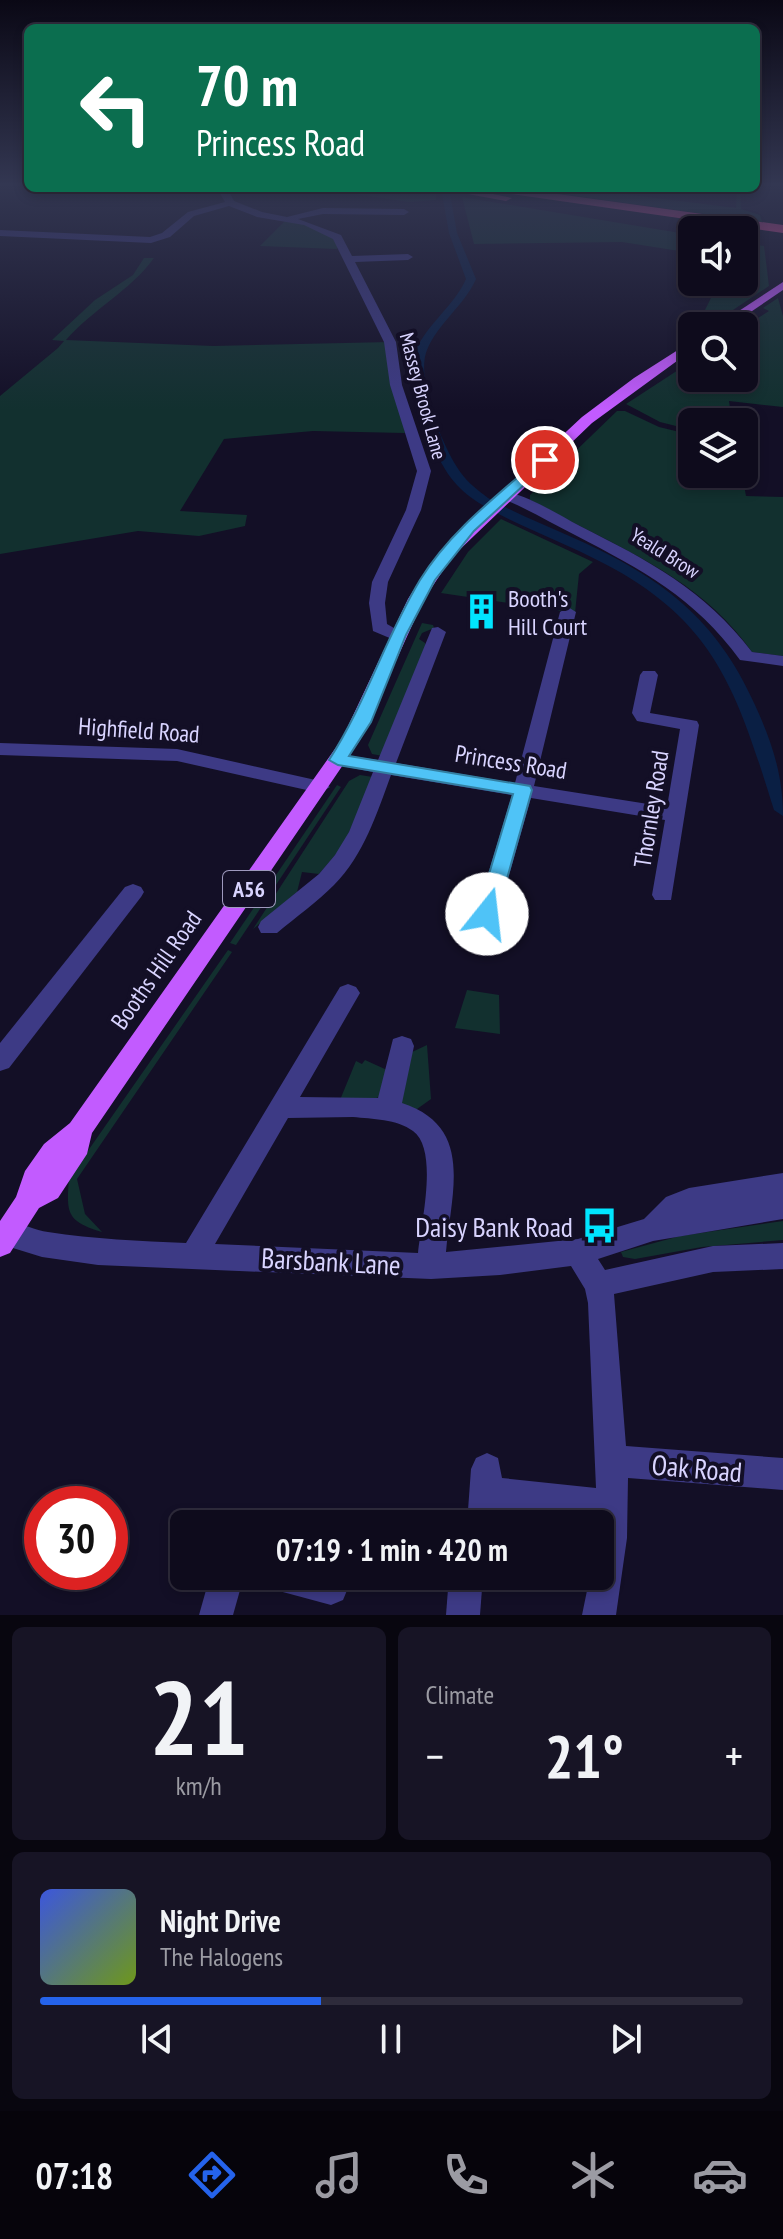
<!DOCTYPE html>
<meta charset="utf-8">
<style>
:root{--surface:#0e0b1c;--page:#171425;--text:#f1f3f6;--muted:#9b9ba3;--line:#2e2b3b;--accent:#2563eb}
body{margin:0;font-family:"PT Sans Narrow",sans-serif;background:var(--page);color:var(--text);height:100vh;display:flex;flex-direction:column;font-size:30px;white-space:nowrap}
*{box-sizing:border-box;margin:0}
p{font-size:26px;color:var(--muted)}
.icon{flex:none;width:44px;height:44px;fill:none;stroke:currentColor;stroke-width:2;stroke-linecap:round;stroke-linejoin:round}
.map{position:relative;height:1615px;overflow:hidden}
.sheet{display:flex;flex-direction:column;gap:12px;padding:12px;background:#08060f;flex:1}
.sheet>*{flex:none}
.top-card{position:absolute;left:24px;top:24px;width:736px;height:168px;border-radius:12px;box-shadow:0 4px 12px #0003,0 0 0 2px var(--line);background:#0b6e4f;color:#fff;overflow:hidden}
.fabs{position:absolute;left:678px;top:216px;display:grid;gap:16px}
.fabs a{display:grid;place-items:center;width:80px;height:80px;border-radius:12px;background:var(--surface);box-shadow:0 4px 12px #0003,0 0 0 2px var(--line);font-size:40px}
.speed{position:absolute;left:24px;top:1486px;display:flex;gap:16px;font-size:40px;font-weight:700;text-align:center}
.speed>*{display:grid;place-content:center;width:104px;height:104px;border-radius:50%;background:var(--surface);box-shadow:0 4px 12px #0003,0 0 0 2px var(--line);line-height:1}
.speed .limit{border:12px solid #d22;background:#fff;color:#111}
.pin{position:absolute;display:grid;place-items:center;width:68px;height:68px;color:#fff;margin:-34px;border:4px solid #fff;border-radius:50%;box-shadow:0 2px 8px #0007}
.me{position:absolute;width:88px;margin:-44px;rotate:16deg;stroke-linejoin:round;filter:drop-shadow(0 0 6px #0008)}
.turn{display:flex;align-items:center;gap:28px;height:168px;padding:0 40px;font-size:36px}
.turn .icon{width:104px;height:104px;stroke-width:2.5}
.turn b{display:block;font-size:56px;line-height:68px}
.big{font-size:60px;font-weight:700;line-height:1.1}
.sheet .widget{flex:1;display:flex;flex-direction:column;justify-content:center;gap:12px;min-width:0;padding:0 28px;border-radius:12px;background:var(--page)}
.sheet .dial{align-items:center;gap:0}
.dial b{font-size:104px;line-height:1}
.song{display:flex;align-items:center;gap:24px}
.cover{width:96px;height:96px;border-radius:12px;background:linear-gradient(135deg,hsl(230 70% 55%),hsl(80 70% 35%))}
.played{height:8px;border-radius:4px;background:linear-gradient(90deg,var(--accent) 40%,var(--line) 40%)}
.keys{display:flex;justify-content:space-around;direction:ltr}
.heat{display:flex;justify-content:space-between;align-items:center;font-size:44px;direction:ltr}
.sheet .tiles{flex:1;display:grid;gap:12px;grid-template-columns:1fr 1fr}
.widget:last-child{grid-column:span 2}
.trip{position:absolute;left:170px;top:1510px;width:444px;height:80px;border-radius:12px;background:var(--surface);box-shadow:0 4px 12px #0003,0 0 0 2px var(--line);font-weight:700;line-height:80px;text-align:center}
.tab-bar{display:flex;height:128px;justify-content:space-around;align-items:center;background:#06040b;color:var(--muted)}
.tab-bar .icon{width:56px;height:56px}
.tab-bar .on{color:var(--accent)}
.tab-bar b{font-size:36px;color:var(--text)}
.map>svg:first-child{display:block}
</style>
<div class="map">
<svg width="783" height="1615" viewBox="0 0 783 1615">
<rect width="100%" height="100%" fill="#130f26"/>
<g fill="#12302f">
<path d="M313,188H408L436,192V200L409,202Z"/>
<path d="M520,188H575L736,208L737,188H740L741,209L760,215L762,222Z"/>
<path d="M462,197L692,235V253L622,242L474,244Z"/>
<path d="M288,218L337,237V249L260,246Z"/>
<path d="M744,243L764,246L769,286L709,326H697L718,284L744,282Z"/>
<path d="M144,258H154C131,290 92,310 66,340L213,346L390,342L405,433L313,431L224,439L180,511L247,515L245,526L199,536L138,531L0,554V396L58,348L64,341L52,340L95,300L133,275Z"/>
<path d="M778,298L783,316V407L729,401L732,422H692V430L660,422L626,404L692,361V378H744V327L769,311L763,308Z"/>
<path d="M617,411H625L659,427L692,435V474H742L746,496L783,497V656L752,652C708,589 646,560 580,526C563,518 548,508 530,500V495Z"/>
<path d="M501,519L593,562L579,574L575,613L441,593L468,552Z"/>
<path d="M422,623L433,625L434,628L422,633L419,639L425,643L426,648L383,756L372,754L368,745Z"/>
<path d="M360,775L373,777L343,846L319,874L302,872L297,892L253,929L349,781Z"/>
<path d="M337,785L341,787L236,945L230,943Z"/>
<path d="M228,950L232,952L77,1179L85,1214L102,1232C67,1221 66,1214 69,1178Z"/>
<path d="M467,990L499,995L500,1034L455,1028Z"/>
<path d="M427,1045L431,1099L417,1109L410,1111L400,1104L410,1053Z"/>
<path d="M365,1060L387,1070L380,1096L370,1102L340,1100L356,1061L362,1064Z"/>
<path d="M783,1221V1240L702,1247L635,1259L623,1257L621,1252L680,1236Z"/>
</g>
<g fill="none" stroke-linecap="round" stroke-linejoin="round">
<path fill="#0a1f44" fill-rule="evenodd" d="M441,188H449L457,233L476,279C464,306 438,323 427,350C415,378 443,449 461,473C468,483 478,490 488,498C516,514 547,526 576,539C661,577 717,619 755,705C772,742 783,775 783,816L774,810C738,696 718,623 605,564C564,542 519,527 479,503C468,496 459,488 451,478C432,452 402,380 416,350C428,323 454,306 466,279L449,233Z"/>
<g fill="#3d3a85" fill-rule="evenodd">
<path d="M217,188H227L234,201L262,212L287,217L323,208L404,209L409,212L404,215L323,214L298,219L341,235L352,256L408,254L413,257L408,260L355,262L396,342L402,385L431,471L421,510L388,582L385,603L387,624L406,635L404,639H392L373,631L369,603L372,582L406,510L417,471L390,385L384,342L333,239L304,225L257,217L229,206L194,216L170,237L151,243L0,236V230L150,237L162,233L188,212L225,202Z"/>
<path d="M508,492C533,498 557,514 580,526C649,561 704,589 752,652L783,656V666L740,660C694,597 642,570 575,535C551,523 528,509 503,499V493Z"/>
<path d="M568,607L576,612L534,786L667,807L680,729L637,721L632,713L640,675L643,671H655L658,675L650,713L697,721L699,725L671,900H655L652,895L665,820L531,798L498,914L495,920H479L476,914L512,795L391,775C377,813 364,855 334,885C317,902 296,917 277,933H261L258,927L261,921L319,874L335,855L349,832L373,772L331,764L328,760L338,754L378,760L432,628L438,627L446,632L396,763L515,783L560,612Z"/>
<path d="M0,743L177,749L320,781L330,787L320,793L177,761L0,755Z"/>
<path d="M133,884L141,887L144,892L141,897L9,1068L0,1071V1043L125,887Z"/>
<path d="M348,984L356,987L360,993L300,1097L378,1098L393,1039L402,1036L411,1039L414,1046L402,1103C475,1127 451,1192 446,1252L578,1239L644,1219L666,1197L689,1188L783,1173V1219L653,1241L598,1259L605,1270L713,1246L783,1243V1269L713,1272L614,1294L626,1446L783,1458V1490L628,1478L627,1538L616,1615H582L590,1576H600V1524H595V1520L500,1510L499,1524H467L471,1469L476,1458L487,1453L498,1458L502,1478L596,1488L588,1303L585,1289L571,1266L500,1275L431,1279L98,1265L42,1257L0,1244V1224C15,1219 33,1230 48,1232C94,1239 140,1241 186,1243L340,987ZM353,1117C372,1119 397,1119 413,1131C439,1150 421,1223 418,1253L215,1244L288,1118Z"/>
<path d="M210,1576H244L233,1615H199Z"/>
<path d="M263,1576H343L348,1588L343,1600L331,1605L268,1588Z"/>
<path d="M449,1576H483L480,1615H446Z"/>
</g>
<g fill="#c25bff" fill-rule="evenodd">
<path d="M783,282V290L730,326H716Z"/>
<path d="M692,341V350L592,423L452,557L424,599L360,740L92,1133L87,1154L58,1198L39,1208L10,1253L0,1257V1221L16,1197L25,1171L44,1144L70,1123L342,739L408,599L431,563L463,528L582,417L634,378Z"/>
</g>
<g fill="#ff4fa3" fill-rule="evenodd">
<path d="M435,188H462L512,198L506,201Z"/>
<path d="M486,188H514L783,225V233L491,191Z"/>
</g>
</g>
<linearGradient id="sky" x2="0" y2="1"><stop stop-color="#0a0815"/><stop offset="0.45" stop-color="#333752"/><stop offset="1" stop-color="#333752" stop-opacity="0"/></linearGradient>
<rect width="783" height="410" fill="url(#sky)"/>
<path fill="#4fc3f7" stroke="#337fa1" stroke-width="2" d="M540,458L551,460L474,531L435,580L406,635L371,722L349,756L530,786L532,790L497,914L494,919H480L477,914L513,794L338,765L329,760C366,703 385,638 420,580C450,531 498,495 540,458Z"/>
<defs>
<symbol id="building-bare" viewBox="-9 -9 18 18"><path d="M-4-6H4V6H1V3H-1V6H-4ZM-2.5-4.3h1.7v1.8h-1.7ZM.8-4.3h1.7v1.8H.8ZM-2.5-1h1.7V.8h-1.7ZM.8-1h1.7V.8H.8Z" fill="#00e5ff" stroke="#130f26" stroke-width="2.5" paint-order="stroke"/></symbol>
<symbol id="bus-bare" viewBox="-9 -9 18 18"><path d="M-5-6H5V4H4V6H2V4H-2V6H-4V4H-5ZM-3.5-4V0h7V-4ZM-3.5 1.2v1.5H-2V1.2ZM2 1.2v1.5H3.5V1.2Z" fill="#00e5ff" stroke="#130f26" stroke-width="2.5" paint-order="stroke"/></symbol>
</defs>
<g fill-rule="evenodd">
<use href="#building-bare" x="456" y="586" width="51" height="51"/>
<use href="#bus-bare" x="574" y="1200" width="51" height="51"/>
</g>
<g text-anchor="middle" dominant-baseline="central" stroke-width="8" stroke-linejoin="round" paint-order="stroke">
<g font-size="20" fill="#d9d4ff" stroke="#130f26">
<text transform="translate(423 396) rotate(75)">Massey Brook Lane</text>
<text transform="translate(665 553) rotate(32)">Yeald Brow</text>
</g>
<rect fill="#130f26" stroke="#9e99be" stroke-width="2" x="223" y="871" width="52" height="36" rx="6"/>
<g font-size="22" font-weight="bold" fill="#d9d4ff">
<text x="249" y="889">A56</text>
</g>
<g font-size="24" fill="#d9d4ff" stroke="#130f26" text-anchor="start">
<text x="508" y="598">Booth's<tspan x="508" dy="28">Hill Court</tspan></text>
</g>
<g font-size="24" fill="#d9d4ff" stroke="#130f26">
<text transform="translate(139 730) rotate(4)">Highfield Road</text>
<text transform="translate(511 762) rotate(9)">Princess Road</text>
<text transform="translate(651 809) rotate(-81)">Thornley Road</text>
<text transform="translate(156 970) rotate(-55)">Booths Hill Road</text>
</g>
<g font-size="28" fill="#d9d4ff" stroke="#130f26" text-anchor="end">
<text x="573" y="1226">Daisy Bank Road</text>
</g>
<g font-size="28" fill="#d9d4ff" stroke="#130f26">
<text transform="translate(331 1261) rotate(3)">Barsbank Lane</text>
<text transform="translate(697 1468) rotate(5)">Oak Road</text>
</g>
</g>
</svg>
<div class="fabs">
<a><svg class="icon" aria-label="sound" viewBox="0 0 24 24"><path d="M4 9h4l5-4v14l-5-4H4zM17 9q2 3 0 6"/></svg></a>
<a><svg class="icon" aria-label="search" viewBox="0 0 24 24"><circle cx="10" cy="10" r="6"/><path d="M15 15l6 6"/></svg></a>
<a><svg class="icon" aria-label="layers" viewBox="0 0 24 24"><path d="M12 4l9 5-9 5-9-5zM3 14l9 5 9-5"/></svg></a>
</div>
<div class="speed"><div class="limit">30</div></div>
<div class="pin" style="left:545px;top:460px;background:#d93025"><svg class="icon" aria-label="arrive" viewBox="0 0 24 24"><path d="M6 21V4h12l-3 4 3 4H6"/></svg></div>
<svg class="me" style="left:487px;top:914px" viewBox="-20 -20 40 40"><circle r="19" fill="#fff"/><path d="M0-13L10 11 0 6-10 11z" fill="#4fc3f7"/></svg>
<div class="trip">07:19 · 1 min · 420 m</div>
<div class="top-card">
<div class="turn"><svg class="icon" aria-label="left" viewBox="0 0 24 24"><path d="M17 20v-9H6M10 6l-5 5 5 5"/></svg><div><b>70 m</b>Princess Road</div></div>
</div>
</div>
<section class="sheet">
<div class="tiles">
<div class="widget dial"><b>21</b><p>km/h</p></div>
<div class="widget"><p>Climate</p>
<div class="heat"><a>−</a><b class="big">21°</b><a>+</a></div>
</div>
<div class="widget">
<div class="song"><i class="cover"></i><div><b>Night Drive</b><p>The Halogens</p></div></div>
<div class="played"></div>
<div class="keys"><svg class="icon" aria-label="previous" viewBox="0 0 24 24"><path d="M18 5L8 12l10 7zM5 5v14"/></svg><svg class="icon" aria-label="pause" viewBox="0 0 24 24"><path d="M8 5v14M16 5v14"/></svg><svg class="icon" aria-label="next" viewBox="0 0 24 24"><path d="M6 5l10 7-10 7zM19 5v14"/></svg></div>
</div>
</div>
</section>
<nav class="tab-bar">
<b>07:18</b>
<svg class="icon on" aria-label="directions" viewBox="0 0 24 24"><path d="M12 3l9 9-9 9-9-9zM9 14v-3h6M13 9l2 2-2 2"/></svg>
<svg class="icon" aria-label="music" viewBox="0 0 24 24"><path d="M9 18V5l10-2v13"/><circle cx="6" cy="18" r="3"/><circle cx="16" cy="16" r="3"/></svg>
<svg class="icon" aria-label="phone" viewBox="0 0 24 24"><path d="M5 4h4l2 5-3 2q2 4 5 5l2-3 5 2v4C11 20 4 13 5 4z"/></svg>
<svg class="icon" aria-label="climate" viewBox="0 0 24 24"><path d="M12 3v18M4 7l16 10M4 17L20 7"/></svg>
<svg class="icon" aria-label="car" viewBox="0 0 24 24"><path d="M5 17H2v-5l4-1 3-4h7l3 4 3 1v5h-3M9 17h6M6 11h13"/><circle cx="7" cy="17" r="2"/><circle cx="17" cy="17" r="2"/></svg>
</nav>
